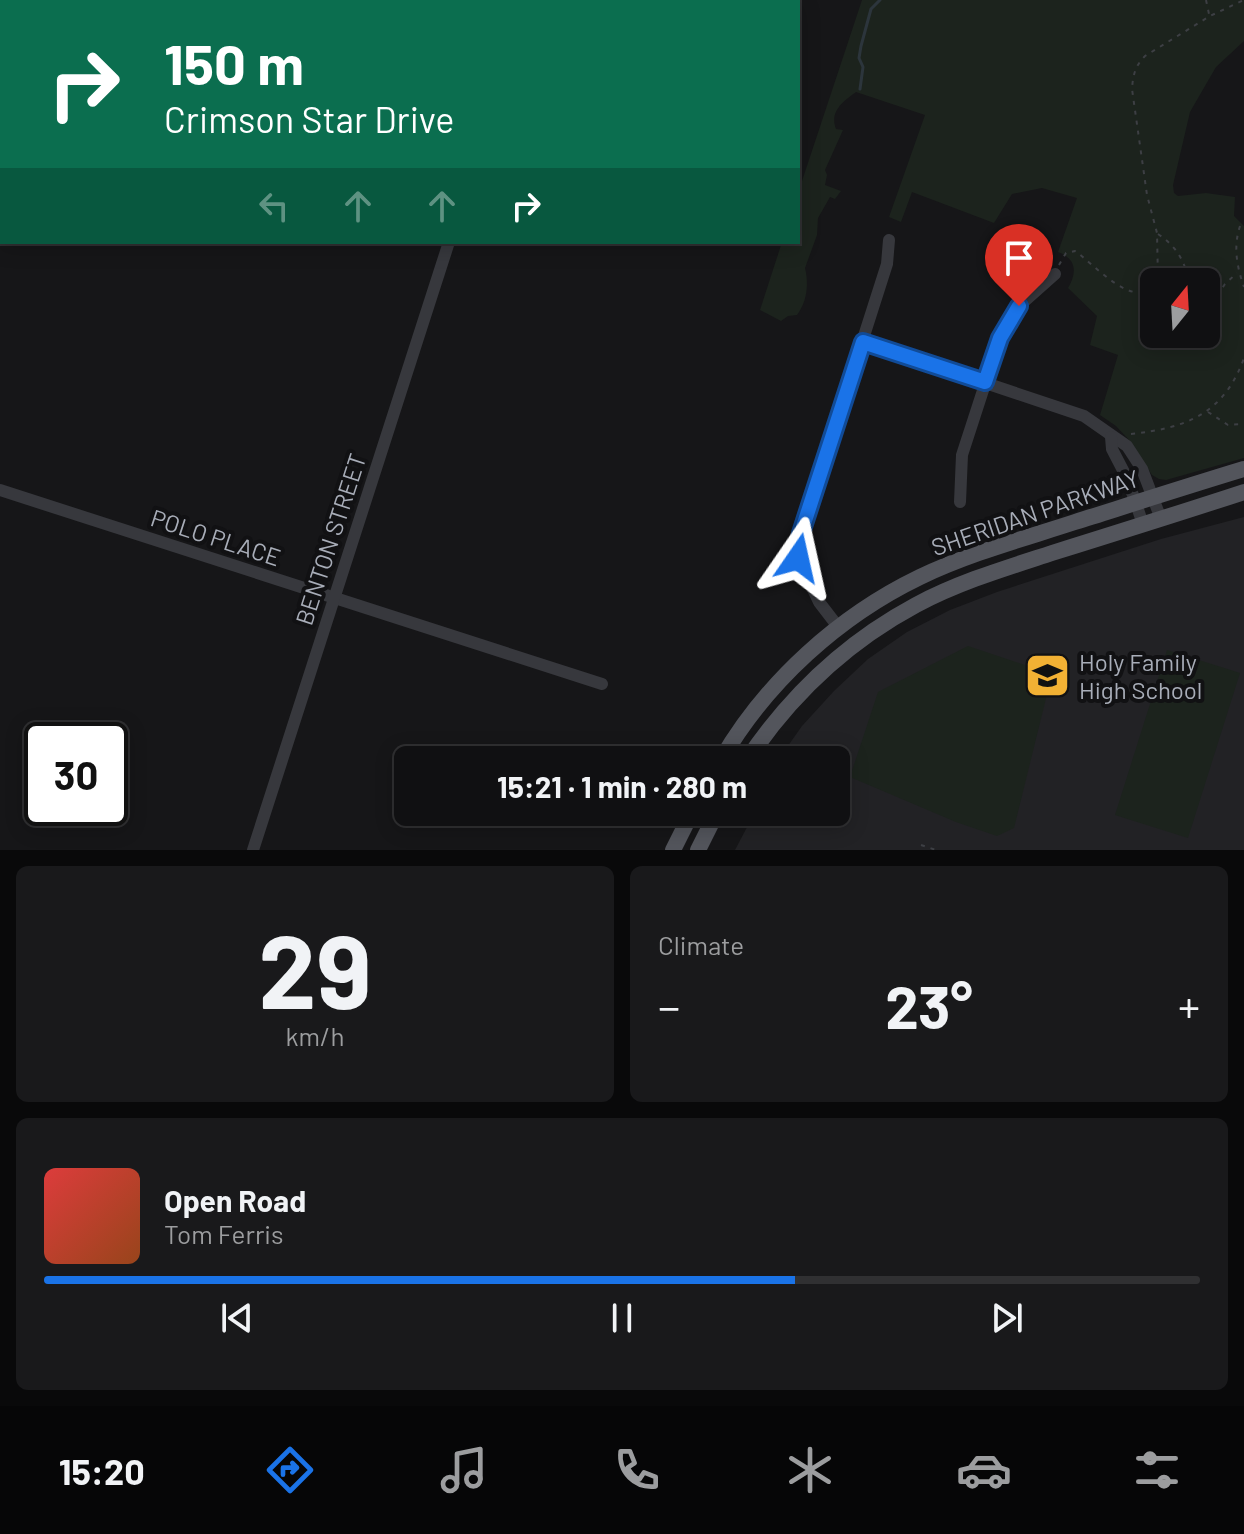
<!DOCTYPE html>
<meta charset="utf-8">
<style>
:root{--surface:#101012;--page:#19191b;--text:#f1f3f6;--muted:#9c9d9f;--line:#303032;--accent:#1a73e8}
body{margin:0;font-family:Barlow,sans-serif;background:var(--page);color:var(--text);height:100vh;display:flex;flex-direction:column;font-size:30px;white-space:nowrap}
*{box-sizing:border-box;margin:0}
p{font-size:26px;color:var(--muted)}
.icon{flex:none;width:44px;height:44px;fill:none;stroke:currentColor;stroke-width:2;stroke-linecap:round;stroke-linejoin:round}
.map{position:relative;height:850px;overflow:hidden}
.details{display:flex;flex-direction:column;gap:16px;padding:16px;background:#09090a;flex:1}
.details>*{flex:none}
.banner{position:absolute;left:0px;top:0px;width:800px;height:244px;box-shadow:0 4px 20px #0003,0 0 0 2px var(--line);background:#0b6e4f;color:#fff;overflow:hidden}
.needle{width:52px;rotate:18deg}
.buttons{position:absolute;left:1140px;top:268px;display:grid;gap:16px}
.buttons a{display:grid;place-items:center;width:80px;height:80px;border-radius:12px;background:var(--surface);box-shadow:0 4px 20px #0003,0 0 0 2px var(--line);font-size:40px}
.speed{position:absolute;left:24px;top:722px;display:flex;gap:16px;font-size:40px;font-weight:700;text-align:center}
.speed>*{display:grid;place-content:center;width:104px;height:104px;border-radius:50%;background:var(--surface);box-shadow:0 4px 20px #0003,0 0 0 2px var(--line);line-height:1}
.speed .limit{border:4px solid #111;border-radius:12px;background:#fff;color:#111}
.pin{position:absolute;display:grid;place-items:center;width:68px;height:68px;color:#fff;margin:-82px -34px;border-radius:50% 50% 50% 0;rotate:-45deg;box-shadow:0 0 8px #0007}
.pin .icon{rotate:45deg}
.me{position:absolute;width:88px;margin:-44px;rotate:11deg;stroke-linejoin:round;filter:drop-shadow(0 0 6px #0008)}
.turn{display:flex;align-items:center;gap:28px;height:168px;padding:0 32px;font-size:36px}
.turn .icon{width:104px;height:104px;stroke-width:2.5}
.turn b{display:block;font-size:56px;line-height:68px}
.lanes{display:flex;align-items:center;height:76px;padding:0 32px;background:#0003;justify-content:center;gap:40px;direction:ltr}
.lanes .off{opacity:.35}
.big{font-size:60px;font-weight:700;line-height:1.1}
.details .card{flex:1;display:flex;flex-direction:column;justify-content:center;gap:12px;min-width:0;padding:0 28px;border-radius:12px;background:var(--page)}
.details .dial{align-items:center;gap:0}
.dial b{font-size:104px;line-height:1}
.song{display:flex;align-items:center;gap:24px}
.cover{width:96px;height:96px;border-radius:12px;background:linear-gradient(135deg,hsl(0 70% 55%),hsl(20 70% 35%))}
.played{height:8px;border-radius:4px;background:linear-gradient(90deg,var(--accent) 65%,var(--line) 65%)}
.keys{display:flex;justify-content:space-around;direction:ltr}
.heat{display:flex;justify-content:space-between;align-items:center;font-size:44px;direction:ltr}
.details .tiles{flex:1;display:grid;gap:16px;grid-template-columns:1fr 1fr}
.card:last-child{grid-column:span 2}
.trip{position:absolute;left:394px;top:746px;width:456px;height:80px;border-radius:12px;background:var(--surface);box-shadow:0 4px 20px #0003,0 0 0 2px var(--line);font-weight:700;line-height:80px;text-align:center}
.tab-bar{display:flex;height:128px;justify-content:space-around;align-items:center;background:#060607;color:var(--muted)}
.tab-bar .icon{width:56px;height:56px}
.tab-bar .selected{color:var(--accent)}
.tab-bar b{font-size:36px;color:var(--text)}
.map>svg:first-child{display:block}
</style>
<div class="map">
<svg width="1244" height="850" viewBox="0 0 1244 850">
<rect width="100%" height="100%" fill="#161618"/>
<path fill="#222225" d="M1244,517V850H735L755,812H836V760H778L802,726L834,691L868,659L907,632L950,610L997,592L1161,539Z"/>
<g fill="#1c231d" fill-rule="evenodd">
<path d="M862,0H1244V41L1216,67L1190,112L1173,185L1174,193L1178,196L1206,193L1235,197L1234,216L1244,226V458L1166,480L1159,479L1152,475L1130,441L1116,426L1100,415L1118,355L1090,345L1097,316L1068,288C1077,273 1077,259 1058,252L1077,198L1042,188L1012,194L994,223L912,192L901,222L889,217L925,115L856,92C844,101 829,111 836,129L843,130L825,170L827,175L825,185L841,191L835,199L830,197L818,218L817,235L805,268C809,284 807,302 797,315L788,316L781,321L760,310L782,242H798V193ZM1154,282H1206V334H1154Z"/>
<path d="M968,646L1052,674L1014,828L997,836L956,822L850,777L878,692Z"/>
<path d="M1167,650L1240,673L1188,838L1115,815Z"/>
</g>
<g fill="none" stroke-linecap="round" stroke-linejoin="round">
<path stroke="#2c353c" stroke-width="3" d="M860,89L863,67L859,58L861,46L871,9L880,0"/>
<g stroke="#3d3f44" stroke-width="2" stroke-dasharray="4 6" stroke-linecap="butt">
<path d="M1206,0L1209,14"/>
<path d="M1240,226C1233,247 1237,267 1244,287"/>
<path d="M1158,234C1176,246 1185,261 1189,282"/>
<path d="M1059,265L1066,253L1075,251C1093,263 1135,312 1154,284"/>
<path d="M1156,282L1158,279L1157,233L1147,195L1132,89C1133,75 1135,66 1145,56L1210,16L1244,0"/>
<path d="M1206,312L1225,284L1237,273"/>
<path d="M1208,412L1228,425L1244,424"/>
<path d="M1131,434C1186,428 1224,414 1244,358"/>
<path d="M921,845L936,850"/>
</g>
<g stroke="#37383d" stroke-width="12">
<path d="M151,0L157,2"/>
<path d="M863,342L1084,416L1127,446L1142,469L1161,519"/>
<path d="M1111,437L1112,449L1127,478L1143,524"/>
<path d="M0,490L602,684"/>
<path d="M960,502L962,455L1000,338L1019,306L1055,274"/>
<path d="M839,628L819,602L798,558L801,533L887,264L889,240"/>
<path d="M253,850L449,242"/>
</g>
<g stroke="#53555c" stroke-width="16">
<path d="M721,760C766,682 839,616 920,577C970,553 1023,539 1075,522C1132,504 1188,486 1244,469"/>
<path d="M747,760C790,696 847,642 916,605C959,582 1006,568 1052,553C1116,533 1180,513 1244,492"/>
<path d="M673,850L692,812"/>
<path d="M698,850L717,812"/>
</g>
</g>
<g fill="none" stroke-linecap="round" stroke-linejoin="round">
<defs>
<path id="route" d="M798,558L801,533L863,342L985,382L1000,338L1019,306"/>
</defs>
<use href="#route" stroke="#114b97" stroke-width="20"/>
<use href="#route" stroke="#1a73e8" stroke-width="14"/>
</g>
<defs>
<symbol id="school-square" viewBox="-11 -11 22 22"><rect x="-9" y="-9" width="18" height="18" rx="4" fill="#f2b134" stroke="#111113"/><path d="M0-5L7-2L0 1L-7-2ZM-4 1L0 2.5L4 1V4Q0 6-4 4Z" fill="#111"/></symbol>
</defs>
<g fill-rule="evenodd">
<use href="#school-square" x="1022" y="650" width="51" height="51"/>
</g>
<g text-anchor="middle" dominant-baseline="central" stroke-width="8" stroke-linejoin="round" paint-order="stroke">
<g font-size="24" fill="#a8adb8" stroke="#111113">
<text transform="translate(1035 512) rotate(-19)">SHERIDAN PARKWAY</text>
<text transform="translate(216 537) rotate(18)">POLO PLACE</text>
<text transform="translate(330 539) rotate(-72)">BENTON STREET</text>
</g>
<g font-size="24" fill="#a8adb8" stroke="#111113" text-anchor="start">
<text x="1079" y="661">Holy Family<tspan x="1079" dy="28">High School</tspan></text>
</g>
</g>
</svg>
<div class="buttons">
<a><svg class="needle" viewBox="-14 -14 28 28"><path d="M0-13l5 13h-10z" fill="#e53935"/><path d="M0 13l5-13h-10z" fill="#9c9d9f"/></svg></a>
</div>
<div class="speed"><div class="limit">30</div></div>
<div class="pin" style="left:1019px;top:306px;background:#d93025"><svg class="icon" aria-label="arrive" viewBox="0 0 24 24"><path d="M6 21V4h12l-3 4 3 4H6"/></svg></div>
<svg class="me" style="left:798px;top:558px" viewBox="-20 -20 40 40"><path d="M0-17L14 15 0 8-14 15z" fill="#1a73e8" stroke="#fff" stroke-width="4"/></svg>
<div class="trip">15:21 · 1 min · 280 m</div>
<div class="banner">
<div class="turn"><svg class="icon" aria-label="right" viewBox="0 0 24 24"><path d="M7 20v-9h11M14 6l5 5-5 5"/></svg><div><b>150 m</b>Crimson Star Drive</div></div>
<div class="lanes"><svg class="icon off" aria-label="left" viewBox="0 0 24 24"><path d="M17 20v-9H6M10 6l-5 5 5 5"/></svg><svg class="icon off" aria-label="ahead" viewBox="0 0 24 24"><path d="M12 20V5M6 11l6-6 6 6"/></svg><svg class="icon off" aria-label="ahead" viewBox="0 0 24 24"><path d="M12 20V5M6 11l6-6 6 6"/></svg><svg class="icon" aria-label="right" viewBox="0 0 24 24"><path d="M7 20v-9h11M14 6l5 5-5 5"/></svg></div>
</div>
</div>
<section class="details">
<div class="tiles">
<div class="card dial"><b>29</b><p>km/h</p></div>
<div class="card"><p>Climate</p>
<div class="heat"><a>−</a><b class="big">23°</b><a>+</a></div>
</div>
<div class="card">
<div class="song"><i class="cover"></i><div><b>Open Road</b><p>Tom Ferris</p></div></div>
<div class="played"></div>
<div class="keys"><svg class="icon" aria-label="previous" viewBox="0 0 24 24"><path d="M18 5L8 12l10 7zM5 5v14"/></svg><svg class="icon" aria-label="pause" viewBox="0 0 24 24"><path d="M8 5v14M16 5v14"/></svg><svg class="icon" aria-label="next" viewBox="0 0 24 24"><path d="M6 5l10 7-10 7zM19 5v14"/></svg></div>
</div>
</div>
</section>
<nav class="tab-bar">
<b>15:20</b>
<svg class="icon selected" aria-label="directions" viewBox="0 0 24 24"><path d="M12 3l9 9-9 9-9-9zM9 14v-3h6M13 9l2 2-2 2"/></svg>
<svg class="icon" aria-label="music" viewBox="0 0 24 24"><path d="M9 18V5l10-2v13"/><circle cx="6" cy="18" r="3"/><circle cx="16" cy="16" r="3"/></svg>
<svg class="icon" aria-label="phone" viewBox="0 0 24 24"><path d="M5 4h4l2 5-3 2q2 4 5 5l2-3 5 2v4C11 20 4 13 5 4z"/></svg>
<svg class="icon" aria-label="climate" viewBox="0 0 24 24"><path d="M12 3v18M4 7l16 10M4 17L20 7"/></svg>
<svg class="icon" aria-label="car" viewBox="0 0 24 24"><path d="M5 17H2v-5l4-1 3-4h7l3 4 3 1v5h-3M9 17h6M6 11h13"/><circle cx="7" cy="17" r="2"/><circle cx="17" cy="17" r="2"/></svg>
<svg class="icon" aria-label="filters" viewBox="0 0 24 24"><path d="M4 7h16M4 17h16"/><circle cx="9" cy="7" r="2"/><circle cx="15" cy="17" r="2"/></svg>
</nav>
